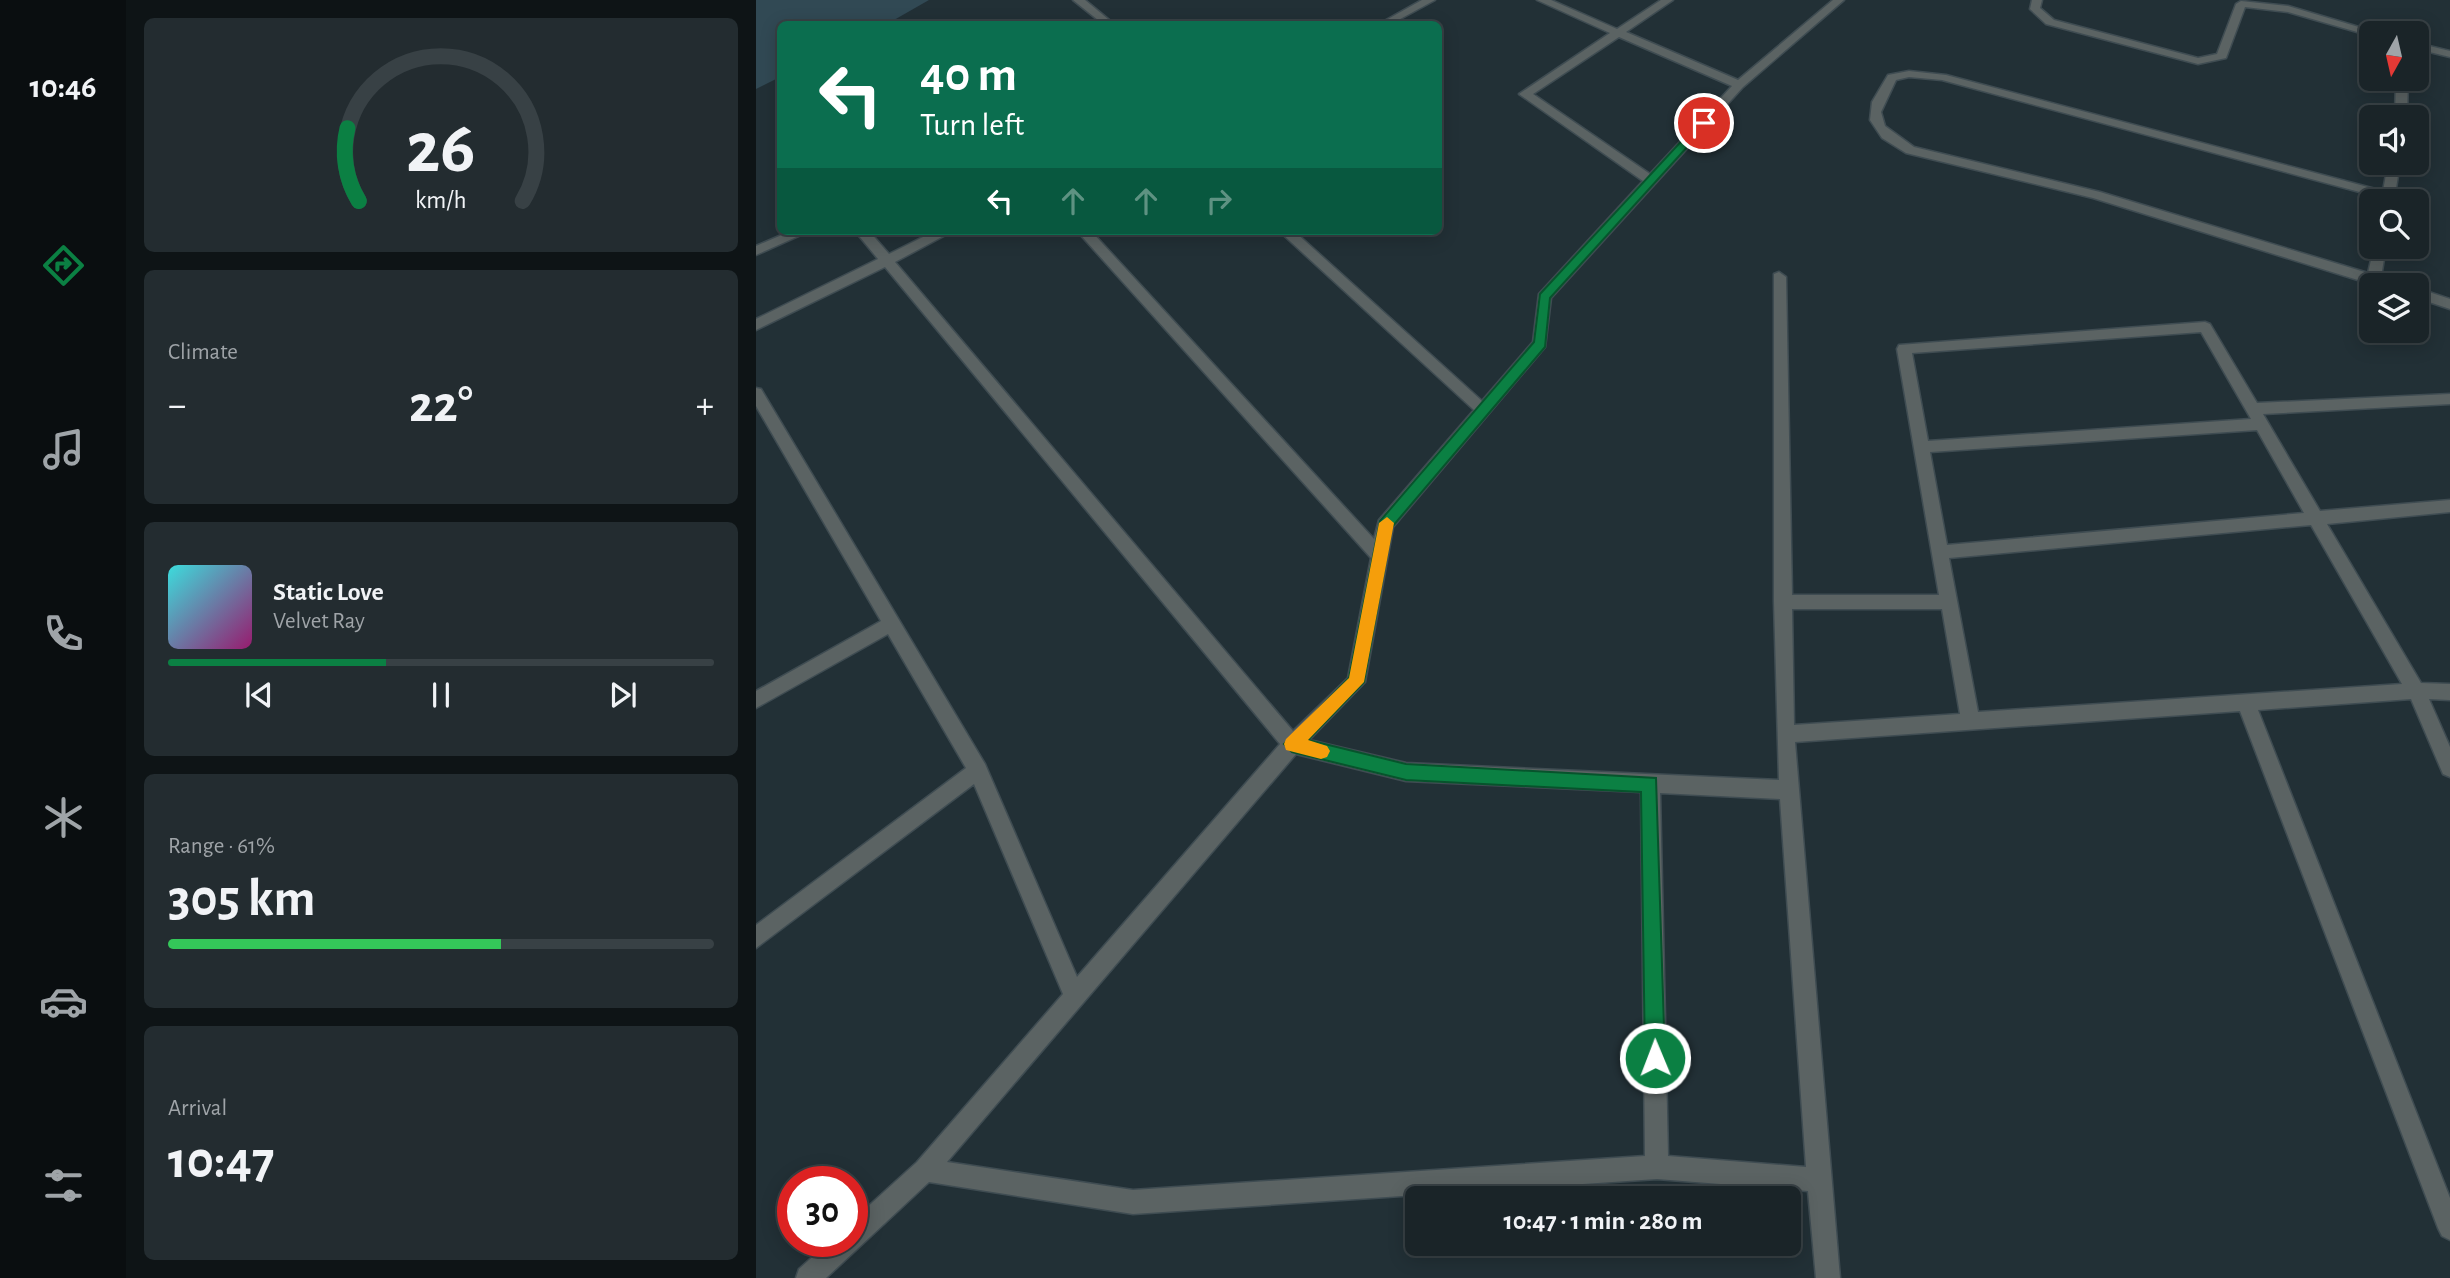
<!DOCTYPE html>
<meta charset="utf-8">
<style>
:root{--surface:#1a2428;--page:#232c30;--text:#f1f3f6;--muted:#9fa4a8;--line:#384145;--accent:#0b8043}
body{margin:0;font-family:"Alegreya Sans",sans-serif;background:var(--page);color:var(--text);height:100vh;display:flex;flex-direction:column;font-size:26px;white-space:nowrap}
*{box-sizing:border-box;margin:0}
p{font-size:23px;color:var(--muted)}
.icon{flex:none;width:38px;height:38px;fill:none;stroke:currentColor;stroke-width:2;stroke-linecap:round;stroke-linejoin:round}
.map{position:relative;flex:1;overflow:hidden}
.details{display:flex;flex-direction:column;gap:18px;padding:18px;background:#0e1416;width:630px}
.details>*{flex:none}
.hud{position:absolute;left:21px;top:21px;width:665px;height:214px;border-radius:10px;box-shadow:0 4px 18px #0003,0 0 0 2px var(--line);background:#0b6e4f;color:#fff;overflow:hidden}
.needle{width:46px;rotate:188deg}
.fabs{position:absolute;left:1603px;top:21px;display:grid;gap:14px}
.fabs a{display:grid;place-items:center;width:70px;height:70px;border-radius:10px;background:var(--surface);box-shadow:0 4px 18px #0003,0 0 0 2px var(--line);font-size:35px}
.speed{position:absolute;left:21px;top:1166px;display:flex;gap:14px;font-size:35px;font-weight:700;text-align:center}
.speed>*{display:grid;place-content:center;width:91px;height:91px;border-radius:50%;background:var(--surface);box-shadow:0 4px 18px #0003,0 0 0 2px var(--line);line-height:1}
.speed .limit{border:10px solid #d22;background:#fff;color:#111}
.pin{position:absolute;display:grid;place-items:center;width:60px;height:60px;color:#fff;margin:-30px;border:4px solid #fff;border-radius:50%;box-shadow:0 2px 7px #0007}
.me{position:absolute;width:77px;margin:-38px;rotate:359deg;stroke-linejoin:round;filter:drop-shadow(0 0 5px #0008)}
.turn{display:flex;align-items:center;gap:24px;height:147px;padding:0 28px;font-size:32px}
.turn .icon{width:91px;height:91px;stroke-width:2.5}
.turn b{display:block;font-size:49px;line-height:60px}
.lanes{display:flex;align-items:center;height:66px;padding:0 28px;background:#0003;justify-content:center;gap:35px;direction:ltr}
.lanes .off{opacity:.35}
.big{font-size:52px;font-weight:600;line-height:1.1}
.details .tile{flex:1;display:flex;flex-direction:column;justify-content:center;gap:10px;min-width:0;padding:0 24px;border-radius:10px;background:var(--page)}
.details .dial{align-items:center;gap:0}
.dial svg{height:182px;overflow:visible;fill:none;stroke:var(--line);stroke-width:7;stroke-linecap:round;text-anchor:middle}
.dial text{fill:var(--text);stroke:none}
.song{display:flex;align-items:center;gap:21px}
.cover{width:84px;height:84px;border-radius:10px;background:linear-gradient(135deg,hsl(180 70% 55%),hsl(320 70% 35%))}
.played{height:7px;border-radius:4px;background:linear-gradient(90deg,var(--accent) 40%,var(--line) 40%)}
.keys{display:flex;justify-content:space-around;direction:ltr}
.heat{display:flex;justify-content:space-between;align-items:center;font-size:38px;direction:ltr}
.charge{height:10px;border-radius:5px;background:linear-gradient(90deg,#34c759 61%,var(--line) 0)}
.trip{position:absolute;left:649px;top:1186px;width:396px;height:70px;border-radius:10px;background:var(--surface);box-shadow:0 4px 18px #0003,0 0 0 2px var(--line);font-weight:600;line-height:70px;text-align:center}
main{display:flex;flex:1;min-height:0}
.menu{display:flex;flex-direction:column;width:126px;justify-content:space-around;align-items:center;background:#0a0e10;color:var(--muted)}
.menu .icon{width:49px;height:49px}
.menu .active{color:var(--accent)}
.menu b{font-size:32px;color:var(--text)}
.map>svg:first-child{display:block}
</style>
<main>
<nav class="menu">
<b>10:46</b>
<svg class="icon active" aria-label="directions" viewBox="0 0 24 24"><path d="M12 3l9 9-9 9-9-9zM9 14v-3h6M13 9l2 2-2 2"/></svg>
<svg class="icon" aria-label="music" viewBox="0 0 24 24"><path d="M9 18V5l10-2v13"/><circle cx="6" cy="18" r="3"/><circle cx="16" cy="16" r="3"/></svg>
<svg class="icon" aria-label="phone" viewBox="0 0 24 24"><path d="M5 4h4l2 5-3 2q2 4 5 5l2-3 5 2v4C11 20 4 13 5 4z"/></svg>
<svg class="icon" aria-label="climate" viewBox="0 0 24 24"><path d="M12 3v18M4 7l16 10M4 17L20 7"/></svg>
<svg class="icon" aria-label="car" viewBox="0 0 24 24"><path d="M5 17H2v-5l4-1 3-4h7l3 4 3 1v5h-3M9 17h6M6 11h13"/><circle cx="7" cy="17" r="2"/><circle cx="17" cy="17" r="2"/></svg>
<svg class="icon" aria-label="filters" viewBox="0 0 24 24"><path d="M4 7h16M4 17h16"/><circle cx="9" cy="7" r="2"/><circle cx="15" cy="17" r="2"/></svg>
</nav>
<section class="details">
<div class="tile dial"><svg viewBox="0 0 100 80">
<path d="M14 69A42 42 0 1 1 86 69"/>
<path d="M14 69A42 42 0 0 1 9 37" stroke="#0b8043"/>
<text x="50" y="56" font-size="32" font-weight="700">26</text>
<text x="50" y="72" font-size="11">km/h</text>
</svg></div>
<div class="tile"><p>Climate</p>
<div class="heat"><a>−</a><b class="big">22°</b><a>+</a></div>
</div>
<div class="tile">
<div class="song"><i class="cover"></i><div><b>Static Love</b><p>Velvet Ray</p></div></div>
<div class="played"></div>
<div class="keys"><svg class="icon" aria-label="previous" viewBox="0 0 24 24"><path d="M18 5L8 12l10 7zM5 5v14"/></svg><svg class="icon" aria-label="pause" viewBox="0 0 24 24"><path d="M8 5v14M16 5v14"/></svg><svg class="icon" aria-label="next" viewBox="0 0 24 24"><path d="M6 5l10 7-10 7zM19 5v14"/></svg></div>
</div>
<div class="tile"><p>Range · 61%</p><b class="big">305 km</b><div class="charge"></div></div>
<div class="tile"><p>Arrival</p><b class="big">10:47</b></div>
</section>
<div class="map">
<svg width="1694" height="1278" viewBox="0 0 1694 1278">
<rect width="100%" height="100%" fill="#223036"/>
<path fill="#314954" d="M0,0H173L131,24H24V77L0,89Z"/>
<g fill="none" stroke-linecap="round" stroke-linejoin="round">
<defs>
<g id="minor">
<path d="M317,0H329L358,24H347Z"/>
<path d="M666,0H679L635,24H623Z"/>
<path d="M781,0H795L861,29L905,0H917L870,32L982,80L1077,0H1088L987,87L795,298L789,347L637,527L609,682L553,740L650,763L1023,780L1018,602V274L1023,272L1030,277L1036,595H1183L1141,349L1143,345L1449,322L1454,324L1501,403L1694,394V404L1507,414L1564,511L1694,500V512L1571,524L1665,683L1694,684V700L1673,699L1694,747V777L1687,774L1655,699L1502,710L1694,1198V1240L1686,1236L1682,1228L1484,711L1039,742L1084,1278H1060L1052,1191L901,1179L377,1214L173,1182L70,1278H40L43,1269L74,1241H96V1221L161,1162L307,994L218,784L0,948V925L210,768L132,634L0,708V691L125,621L0,406V388L5,389L229,764L321,977L524,744L129,267L0,330V319L122,259L99,231H113L133,254L179,231H197L139,262L537,731L592,678L615,558L321,231H335L618,539L623,520L718,410L523,231H538L726,401L777,342L783,294L887,181L763,94L854,33ZM863,37L976,86L894,174L777,94ZM1445,332L1495,419L1172,441L1156,353ZM1501,430L1548,513L1191,545L1174,452ZM1555,525L1646,684L1222,712L1193,558ZM1036,609H1186L1204,714L1038,725ZM540,754L650,781L885,792L889,1156L377,1190L191,1162ZM904,793L1024,799L1050,1167L912,1156Z"/>
<path d="M1276,0H1286L1284,8L1298,20L1442,58L1461,54L1480,4L1485,1L1532,6L1623,33H1615V36L1532,12L1489,7L1470,58L1442,64L1290,24L1274,9Z"/>
<path d="M1661,43L1694,51V57L1661,49Z"/>
<path d="M1153,71L1190,75L1627,191L1632,163H1644L1638,201H1626V198L1186,80L1153,77L1140,80L1125,112L1129,126L1158,147L1344,192L1612,273L1618,247H1630L1625,277L1643,285H1618L1337,198L1150,153L1126,138L1114,120L1116,102L1132,75Z"/>
<path d="M1640,79H1652L1651,117H1639Z"/>
<path d="M35,231H54L0,255V246Z"/>
<path d="M1661,288L1694,299V309L1661,298Z"/>
</g>
</defs>
<use href="#minor" stroke="#3f4c52" stroke-width="3"/>
<use href="#minor" fill="#5b6363" fill-rule="evenodd"/>
</g>
<path fill="#0b8043" stroke="#07532c" stroke-width="2" d="M944,121L953,123L794,298L789,347L636,527L608,682L552,740L650,764L900,778L909,1058L906,1065L899,1068L892,1065L889,1058L885,792L650,780L536,752L528,744L593,678L624,521L778,342L784,294Z"/>
<path fill="#f59e0b" d="M631,517L638,523L608,682L552,740L571,746L574,751L571,757L565,759L530,750L528,744L530,739L593,678L623,523Z"/>
</svg>
<div class="fabs">
<a><svg class="needle" viewBox="-14 -14 28 28"><path d="M0-13l5 13h-10z" fill="#e53935"/><path d="M0 13l5-13h-10z" fill="#9fa4a8"/></svg></a>
<a><svg class="icon" aria-label="sound" viewBox="0 0 24 24"><path d="M4 9h4l5-4v14l-5-4H4zM17 9q2 3 0 6"/></svg></a>
<a><svg class="icon" aria-label="search" viewBox="0 0 24 24"><circle cx="10" cy="10" r="6"/><path d="M15 15l6 6"/></svg></a>
<a><svg class="icon" aria-label="layers" viewBox="0 0 24 24"><path d="M12 4l9 5-9 5-9-5zM3 14l9 5 9-5"/></svg></a>
</div>
<div class="speed"><div class="limit">30</div></div>
<div class="pin" style="left:948px;top:123px;background:#d93025"><svg class="icon" aria-label="arrive" viewBox="0 0 24 24"><path d="M6 21V4h12l-3 4 3 4H6"/></svg></div>
<svg class="me" style="left:899px;top:1058px" viewBox="-20 -20 40 40"><circle r="17" fill="#0b8043" stroke="#fff" stroke-width="3"/><path d="M0-11L8 9 0 5-8 9z" fill="#fff"/></svg>
<div class="trip">10:47 · 1 min · 280 m</div>
<div class="hud">
<div class="turn"><svg class="icon" aria-label="left" viewBox="0 0 24 24"><path d="M17 20v-9H6M10 6l-5 5 5 5"/></svg><div><b>40 m</b>Turn left</div></div>
<div class="lanes"><svg class="icon" aria-label="left" viewBox="0 0 24 24"><path d="M17 20v-9H6M10 6l-5 5 5 5"/></svg><svg class="icon off" aria-label="ahead" viewBox="0 0 24 24"><path d="M12 20V5M6 11l6-6 6 6"/></svg><svg class="icon off" aria-label="ahead" viewBox="0 0 24 24"><path d="M12 20V5M6 11l6-6 6 6"/></svg><svg class="icon off" aria-label="right" viewBox="0 0 24 24"><path d="M7 20v-9h11M14 6l5 5-5 5"/></svg></div>
</div>
</div>
</main>
